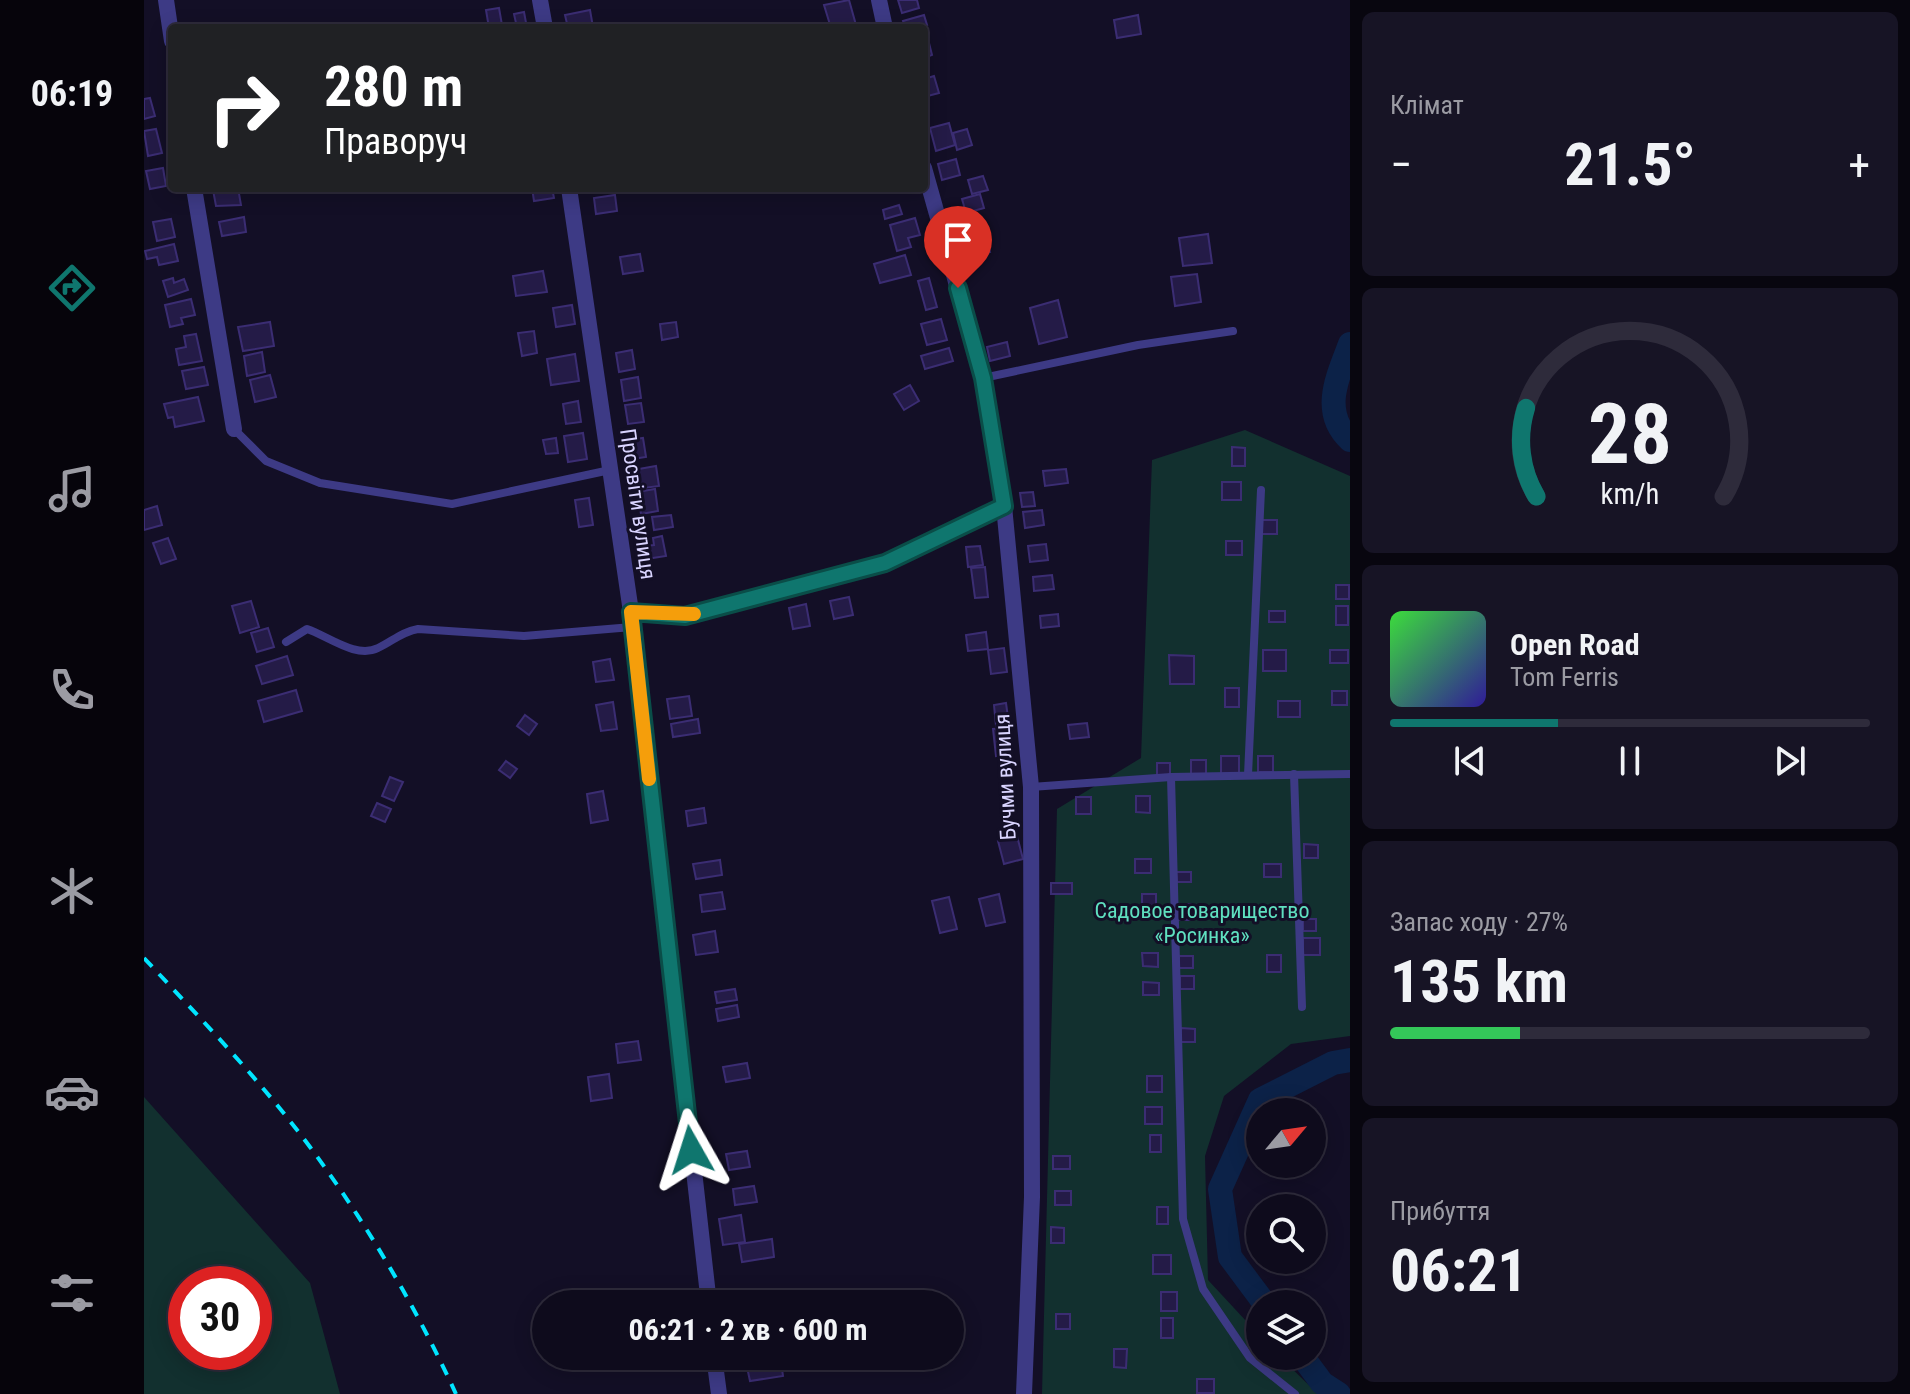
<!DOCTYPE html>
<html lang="uk">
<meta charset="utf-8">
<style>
:root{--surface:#0e0b1c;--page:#171425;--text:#f1f3f6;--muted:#9b9ba3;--line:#2e2b3b;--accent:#0f766e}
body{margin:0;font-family:"Roboto Condensed",sans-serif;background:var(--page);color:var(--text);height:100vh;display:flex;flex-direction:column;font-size:30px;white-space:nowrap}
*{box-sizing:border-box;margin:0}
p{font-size:26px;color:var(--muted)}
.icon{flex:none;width:44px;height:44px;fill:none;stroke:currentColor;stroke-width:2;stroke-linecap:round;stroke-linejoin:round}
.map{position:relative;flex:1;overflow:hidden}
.side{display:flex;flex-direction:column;gap:12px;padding:12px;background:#08060f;width:560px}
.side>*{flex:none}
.top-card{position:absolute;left:24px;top:24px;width:760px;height:168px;border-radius:8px;box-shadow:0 4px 20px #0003,0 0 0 2px var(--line);background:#202124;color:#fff;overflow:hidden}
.needle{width:52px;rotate:61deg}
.controls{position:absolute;left:1102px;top:1098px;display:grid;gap:16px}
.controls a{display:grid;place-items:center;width:80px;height:80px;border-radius:50%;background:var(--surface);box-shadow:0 4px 20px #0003,0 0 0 2px var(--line);font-size:40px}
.speed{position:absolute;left:24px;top:1266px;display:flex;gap:16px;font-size:40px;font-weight:700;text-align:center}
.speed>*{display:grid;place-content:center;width:104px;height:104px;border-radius:50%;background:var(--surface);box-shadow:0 4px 20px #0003,0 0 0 2px var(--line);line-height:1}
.speed .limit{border:12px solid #d22;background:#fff;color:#111}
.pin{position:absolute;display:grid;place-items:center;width:68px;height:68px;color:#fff;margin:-82px -34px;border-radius:50% 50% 50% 0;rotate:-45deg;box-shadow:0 0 8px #0007}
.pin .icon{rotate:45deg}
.me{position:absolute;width:88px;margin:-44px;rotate:354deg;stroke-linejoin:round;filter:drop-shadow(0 0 6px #0008)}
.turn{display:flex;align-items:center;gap:28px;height:168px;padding:0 24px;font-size:36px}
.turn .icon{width:104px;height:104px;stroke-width:2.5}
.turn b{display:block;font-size:56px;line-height:68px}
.big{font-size:60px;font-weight:700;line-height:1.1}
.side .tile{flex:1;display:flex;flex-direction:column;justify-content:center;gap:12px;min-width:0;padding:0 28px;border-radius:12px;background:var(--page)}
.side .dial{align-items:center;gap:0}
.dial svg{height:208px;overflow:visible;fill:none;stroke:var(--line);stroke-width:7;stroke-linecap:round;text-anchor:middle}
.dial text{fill:var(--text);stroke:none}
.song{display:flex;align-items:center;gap:24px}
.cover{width:96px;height:96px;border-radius:12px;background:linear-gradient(135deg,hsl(120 70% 55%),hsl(250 70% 35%))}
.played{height:8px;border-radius:4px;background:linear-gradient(90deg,var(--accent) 35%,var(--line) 35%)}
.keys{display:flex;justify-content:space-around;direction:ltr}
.heat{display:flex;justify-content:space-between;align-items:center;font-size:44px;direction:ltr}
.charge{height:12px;border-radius:6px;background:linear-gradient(90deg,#34c759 27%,var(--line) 0)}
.trip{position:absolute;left:388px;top:1290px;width:432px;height:80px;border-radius:40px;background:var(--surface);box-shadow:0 4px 20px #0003,0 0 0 2px var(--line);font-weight:700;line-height:80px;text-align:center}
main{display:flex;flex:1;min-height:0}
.menu{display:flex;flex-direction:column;width:144px;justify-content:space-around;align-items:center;background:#06040b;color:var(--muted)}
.menu .icon{width:56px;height:56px}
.menu .current{color:var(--accent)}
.menu b{font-size:36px;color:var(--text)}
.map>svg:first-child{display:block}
</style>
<main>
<nav class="menu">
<b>06:19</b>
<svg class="icon current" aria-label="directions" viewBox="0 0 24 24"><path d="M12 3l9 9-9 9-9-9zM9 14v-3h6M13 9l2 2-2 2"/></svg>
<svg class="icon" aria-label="music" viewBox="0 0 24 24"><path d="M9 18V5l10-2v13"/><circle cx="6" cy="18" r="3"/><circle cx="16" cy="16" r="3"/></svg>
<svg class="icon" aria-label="phone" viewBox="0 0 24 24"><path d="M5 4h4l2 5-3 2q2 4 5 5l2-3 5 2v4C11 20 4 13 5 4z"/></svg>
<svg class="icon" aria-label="climate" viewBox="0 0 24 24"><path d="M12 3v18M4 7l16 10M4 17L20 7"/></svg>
<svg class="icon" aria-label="car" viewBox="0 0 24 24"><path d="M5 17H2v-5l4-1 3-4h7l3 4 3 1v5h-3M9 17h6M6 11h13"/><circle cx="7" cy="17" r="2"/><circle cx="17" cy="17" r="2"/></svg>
<svg class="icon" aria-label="filters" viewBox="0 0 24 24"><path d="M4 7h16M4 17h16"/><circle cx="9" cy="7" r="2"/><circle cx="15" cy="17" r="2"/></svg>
</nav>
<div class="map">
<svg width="1206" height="1394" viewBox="0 0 1206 1394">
<rect width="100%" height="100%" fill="#130f26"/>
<g fill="#12302f" fill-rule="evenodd">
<path d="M1101,430L1206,476V1036L1147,1044L1080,1096L1061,1156L1064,1280L1116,1336V1356H1135L1174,1394H898L913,809L997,758L1008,460Z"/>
<path d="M0,1097L166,1283L196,1394H0ZM42,1284H110V1352H42Z"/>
</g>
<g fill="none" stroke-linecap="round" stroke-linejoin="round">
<g stroke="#0c2248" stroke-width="24">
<path d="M1206,344C1194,376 1176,412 1206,440"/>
<path d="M1121,1304L1086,1257L1076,1189L1116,1100L1189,1063L1206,1060"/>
<path d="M1158,1356L1178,1383L1195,1394"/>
</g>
</g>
<g fill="#241b47" stroke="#3b2d73" stroke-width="2">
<path d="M705,0L712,25L687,28L680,5Z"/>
<path d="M754,0H773L775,8L758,13Z"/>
<path d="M355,8L358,25L345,28L342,10Z"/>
<path d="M446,10L449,27L424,28L421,15Z"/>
<path d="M380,12L383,28H357L372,23L370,14Z"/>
<path d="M780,15L783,25L761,28L759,21Z"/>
<path d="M994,15L997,34L973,38L970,20Z"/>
<path d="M783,35L788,55L780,58V36Z"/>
<path d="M790,76L795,93L780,97V79Z"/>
<path d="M6,98L11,116L0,119V99Z"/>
<path d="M805,123L811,145L792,151L786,128Z"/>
<path d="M12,129L18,153L4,156L0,131Z"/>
<path d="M823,129L828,145L813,150L809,133Z"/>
<path d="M812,159L816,175L798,180L794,164Z"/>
<path d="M19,168L22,186L6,189L2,171Z"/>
<path d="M839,176L844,190L828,194L824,180Z"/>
<path d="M94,188L97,205L72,206L69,190Z"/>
<path d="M388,188H408L410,198L390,201Z"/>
<path d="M836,194L840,208L822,213L818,199Z"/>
<path d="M471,195L473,211L452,214L450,198Z"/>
<path d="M755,205L758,214L741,219L739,210Z"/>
<path d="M827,215L832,231L816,236L811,219Z"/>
<path d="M100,217L102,232L78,236L75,222Z"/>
<path d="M771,218L776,235L764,238L767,247L753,251L746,225Z"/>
<path d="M27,219L31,237L13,241L9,222Z"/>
<path d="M1064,234L1068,263L1039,266L1035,238Z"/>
<path d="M842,238L846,252L824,258L820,244Z"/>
<path d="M30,244L34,261L15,265L13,257L3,259L1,251Z"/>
<path d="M496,254L499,271L479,274L476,257Z"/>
<path d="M761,255L767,275L736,283L730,264Z"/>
<path d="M399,271L403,292L372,296L369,276Z"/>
<path d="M1053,274L1057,302L1031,306L1027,277Z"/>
<path d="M29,278L30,283L40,279L44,290L24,297L19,281Z"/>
<path d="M785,278L793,307L782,310L774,281Z"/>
<path d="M47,299L51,315L37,318L39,324L26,327L21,305Z"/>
<path d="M914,300L923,337L895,344L886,308Z"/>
<path d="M428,305L431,324L412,327L409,308Z"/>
<path d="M797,319L803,340L783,345L777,324Z"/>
<path d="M126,322L130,346L99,351L94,327Z"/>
<path d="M532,322L534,337L518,340L516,324Z"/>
<path d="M390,331L393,353L378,356L374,333Z"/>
<path d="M52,334L58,361L35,365L32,349L42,347L40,336Z"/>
<path d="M863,342L866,356L846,361L843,347Z"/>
<path d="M805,348L809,361L781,369L777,356Z"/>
<path d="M488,350L491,369L475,372L472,353Z"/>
<path d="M118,352L121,372L103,376L100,356Z"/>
<path d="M431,354L435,381L407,385L403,359Z"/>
<path d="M60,367L64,385L42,389L38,371Z"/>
<path d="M126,375L132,397L111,402L106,380Z"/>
<path d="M494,377L497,398L480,401L477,380Z"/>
<path d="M766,385L775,401L760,410L750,394Z"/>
<path d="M54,397L60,421L31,427L29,417L24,418L20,404Z"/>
<path d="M434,401L437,422L422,424L419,404Z"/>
<path d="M497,403L500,422L484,424L481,405Z"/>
<path d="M439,433L443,459L424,462L420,436Z"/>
<path d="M412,438L414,453L402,454L399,440Z"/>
<path d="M499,438L502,457L488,459L485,440Z"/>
<path d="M1088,447L1101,448V466H1088Z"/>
<path d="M512,466L515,486L492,489L489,470Z"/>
<path d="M922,469L924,483L901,486L899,471Z"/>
<rect x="1078" y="482" width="19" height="18"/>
<path d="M511,489L514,511L497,514L493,492Z"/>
<path d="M889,492L891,506L878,507L876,493Z"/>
<path d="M445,498L449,525L435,527L431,500Z"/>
<path d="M13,506L18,525L0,530V510Z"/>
<path d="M898,510L900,525L881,528L879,512Z"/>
<path d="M527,515L529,527L510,530L508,517Z"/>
<rect x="1118" y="520" width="15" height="14"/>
<path d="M518,536L522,556L502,559L500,546L510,545L509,538Z"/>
<path d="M24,538L32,559L17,564L9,543Z"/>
<rect x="1082" y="541" width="16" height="14"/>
<path d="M902,544L904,560L886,562L884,546Z"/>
<path d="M836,546L839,565L824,567L822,547Z"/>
<path d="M841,567L844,597L831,598L827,568Z"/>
<path d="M908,575L910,589L890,591L889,577Z"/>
<rect x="1192" y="585" width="13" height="14"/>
<path d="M705,597L709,615L690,619L686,601Z"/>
<path d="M107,601L115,627L96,633L88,606Z"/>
<path d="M662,604L666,626L649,629L645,608Z"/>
<rect x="1192" y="606" width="12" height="19"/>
<rect x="1125" y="611" width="16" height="11"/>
<path d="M914,614L915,626L897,628L896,616Z"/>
<path d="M124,628L130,647L113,652L107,633Z"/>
<path d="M842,632L844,649L824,651L822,635Z"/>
<path d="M860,648L863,672L847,674L844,650Z"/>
<rect x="1119" y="650" width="23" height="21"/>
<rect x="1186" y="650" width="18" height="13"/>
<path d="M1025,655L1050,656V684H1026Z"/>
<path d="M143,656L149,675L118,684L112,666Z"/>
<path d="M466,659L470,680L452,682L449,662Z"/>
<rect x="1081" y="688" width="14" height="19"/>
<path d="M152,690L158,711L120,722L114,701Z"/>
<rect x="1188" y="691" width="15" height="14"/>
<path d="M545,696L548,716L526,719L523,699Z"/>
<rect x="1134" y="701" width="22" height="16"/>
<path d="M469,702L473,729L457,731L452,705Z"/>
<path d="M862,703L865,725L852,726L850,705Z"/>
<path d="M381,715L393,724L385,735L373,726Z"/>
<path d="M554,719L556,733L529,737L527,724Z"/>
<path d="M943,723L945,737L926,739L924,725Z"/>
<path d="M863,728L866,754L852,756L849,729Z"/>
<rect x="1077" y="756" width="18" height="18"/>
<rect x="1114" y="756" width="15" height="16"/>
<rect x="1047" y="760" width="15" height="14"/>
<path d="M362,761L373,769L366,778L355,770Z"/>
<rect x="1013" y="763" width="13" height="13"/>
<path d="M246,777L259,782L250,801L238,796Z"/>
<path d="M459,791L464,820L447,823L443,794Z"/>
<path d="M992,796H1006V813L992,812Z"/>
<rect x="932" y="797" width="15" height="17"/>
<path d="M233,803L247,809L241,822L227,816Z"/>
<path d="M560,808L562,823L544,826L542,811Z"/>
<path d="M873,836L879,859L860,864L854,841Z"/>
<path d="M1160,844L1174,845V858H1160Z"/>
<rect x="991" y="859" width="16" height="14"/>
<path d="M576,860L578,875L552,879L549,864Z"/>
<rect x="1120" y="864" width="17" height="13"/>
<path d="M1032,872H1047V882H1033Z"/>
<rect x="907" y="883" width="21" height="11"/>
<path d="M578,892L581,909L558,912L556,895Z"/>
<path d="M855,894L861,922L842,926L835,899Z"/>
<rect x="998" y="894" width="14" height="17"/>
<path d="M805,897L813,929L796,933L788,901Z"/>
<path d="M1033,904H1047V920H1034Z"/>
<rect x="1159" y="919" width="13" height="12"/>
<path d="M571,931L574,952L552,955L549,935Z"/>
<rect x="1159" y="938" width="17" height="17"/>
<path d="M998,953H1014V967L999,966Z"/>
<rect x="1123" y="955" width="14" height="17"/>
<rect x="1035" y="956" width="14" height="12"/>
<rect x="1036" y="976" width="14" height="13"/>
<path d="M999,982L1015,983V995H999Z"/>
<path d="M591,989L593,1000L573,1003L571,992Z"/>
<path d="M593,1005L595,1017L574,1021L572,1009Z"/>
<path d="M1037,1028L1051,1029V1042H1036Z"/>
<path d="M494,1041L497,1060L474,1063L472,1044Z"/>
<path d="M603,1063L606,1078L582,1082L579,1067Z"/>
<path d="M465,1074L468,1098L447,1101L444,1077Z"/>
<rect x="1003" y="1076" width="15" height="16"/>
<rect x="1001" y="1107" width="17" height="17"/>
<rect x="1006" y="1135" width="11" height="17"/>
<path d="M603,1151L606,1167L585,1170L582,1154Z"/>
<rect x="909" y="1156" width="17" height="13"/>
<path d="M610,1186L613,1202L591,1205L589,1189Z"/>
<rect x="911" y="1191" width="16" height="14"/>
<rect x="1013" y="1207" width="11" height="17"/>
<path d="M597,1215L601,1242L579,1245L575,1219Z"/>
<path d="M907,1227L920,1228V1243H907Z"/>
<path d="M628,1239L630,1257L598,1262L595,1244Z"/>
<rect x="1009" y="1255" width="18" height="19"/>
<rect x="1017" y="1292" width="16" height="19"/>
<path d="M611,1298L612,1304H585V1302Z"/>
<rect x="912" y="1314" width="14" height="15"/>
<rect x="1017" y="1318" width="12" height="20"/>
<path d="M970,1349H983L982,1368L970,1367Z"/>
<path d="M637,1362L639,1376L606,1381L603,1367Z"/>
<rect x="1053" y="1379" width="17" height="14"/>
</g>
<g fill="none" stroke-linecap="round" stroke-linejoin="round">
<g stroke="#3d3a85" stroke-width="8">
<path d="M839,378L994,345L1089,331"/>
<path d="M90,429L122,461L176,483L308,504L466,470"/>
<path d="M488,612L541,616L741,563L860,506"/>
<path d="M142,642L163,629C184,636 212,659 234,648C249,641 257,632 274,629L380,636L488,627"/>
<path d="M1150,774L1158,1007"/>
<path d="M1104,775L1117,490"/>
<path d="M1027,777L1039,1219L1059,1289L1106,1358L1151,1394"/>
<path d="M887,787L1027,777L1206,774"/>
</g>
<g stroke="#3d3a85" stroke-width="16">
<path d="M22,0L28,41"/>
<path d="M396,0L401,28"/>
<path d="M735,0L741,28"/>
<path d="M780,168L839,378L860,506L887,787L888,1197L880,1394"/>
<path d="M50,188L90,429"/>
<path d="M425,188L487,612L565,1304"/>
<path d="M570,1356L575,1394"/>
</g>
<path stroke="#00e5ff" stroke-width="4" stroke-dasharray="12 10" stroke-linecap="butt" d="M0,958C57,1019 116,1080 166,1147C223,1224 272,1307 312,1394"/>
</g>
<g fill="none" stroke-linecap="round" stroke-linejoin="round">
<defs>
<path id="route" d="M547,1150L487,612L541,616L741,563L860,506L839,378L814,288"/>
</defs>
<use href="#route" stroke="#0a4d48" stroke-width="20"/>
<use href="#route" stroke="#0f766e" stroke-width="14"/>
<path stroke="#f59e0b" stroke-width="14" d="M505,779L487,612L550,614"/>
</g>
<g text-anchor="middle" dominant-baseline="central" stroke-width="6" stroke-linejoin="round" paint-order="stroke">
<g font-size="22" fill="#d9d4ff" stroke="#130f26">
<text transform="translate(494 504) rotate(82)">Просвіти вулиця</text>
<text transform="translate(861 777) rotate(-93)">Бучми вулиця</text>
</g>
<g font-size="22" fill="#5fe0c0" stroke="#130f26">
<text x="1058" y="910">Садовое товарищество<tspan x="1058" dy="25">«Росинка»</tspan></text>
</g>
</g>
</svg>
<div class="controls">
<a><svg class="needle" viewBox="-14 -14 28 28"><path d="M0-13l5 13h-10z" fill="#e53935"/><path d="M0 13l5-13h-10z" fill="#9b9ba3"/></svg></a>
<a><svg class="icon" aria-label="search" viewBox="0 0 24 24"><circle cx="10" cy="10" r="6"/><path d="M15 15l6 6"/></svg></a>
<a><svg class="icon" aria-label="layers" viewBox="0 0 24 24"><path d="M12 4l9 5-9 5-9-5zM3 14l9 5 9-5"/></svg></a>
</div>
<div class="speed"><div class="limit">30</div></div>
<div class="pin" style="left:814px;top:288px;background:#d93025"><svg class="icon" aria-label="arrive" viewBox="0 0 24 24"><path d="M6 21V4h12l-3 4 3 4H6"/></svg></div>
<svg class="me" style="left:547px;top:1150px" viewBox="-20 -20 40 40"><path d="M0-17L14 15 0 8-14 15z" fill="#0f766e" stroke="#fff" stroke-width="4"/></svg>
<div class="trip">06:21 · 2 хв · 600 m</div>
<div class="top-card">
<div class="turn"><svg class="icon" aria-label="right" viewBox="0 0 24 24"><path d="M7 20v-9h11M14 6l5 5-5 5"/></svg><div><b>280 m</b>Праворуч</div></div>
</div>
</div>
<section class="side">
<div class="tile"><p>Клімат</p>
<div class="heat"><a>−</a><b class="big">21.5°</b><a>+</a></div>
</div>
<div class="tile dial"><svg viewBox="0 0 100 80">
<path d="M14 69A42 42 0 1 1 86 69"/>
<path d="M14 69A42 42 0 0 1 10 35" stroke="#0f766e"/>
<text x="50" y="56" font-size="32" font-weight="700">28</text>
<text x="50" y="72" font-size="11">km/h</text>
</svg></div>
<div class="tile">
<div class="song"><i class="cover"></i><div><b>Open Road</b><p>Tom Ferris</p></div></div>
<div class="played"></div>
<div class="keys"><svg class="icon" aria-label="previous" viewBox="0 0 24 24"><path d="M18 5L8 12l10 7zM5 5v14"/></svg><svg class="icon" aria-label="pause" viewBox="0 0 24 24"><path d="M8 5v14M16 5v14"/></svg><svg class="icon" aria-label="next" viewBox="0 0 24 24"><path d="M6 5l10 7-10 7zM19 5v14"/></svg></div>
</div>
<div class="tile"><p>Запас ходу · 27%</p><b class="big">135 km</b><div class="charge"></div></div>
<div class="tile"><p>Прибуття</p><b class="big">06:21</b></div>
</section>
</main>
